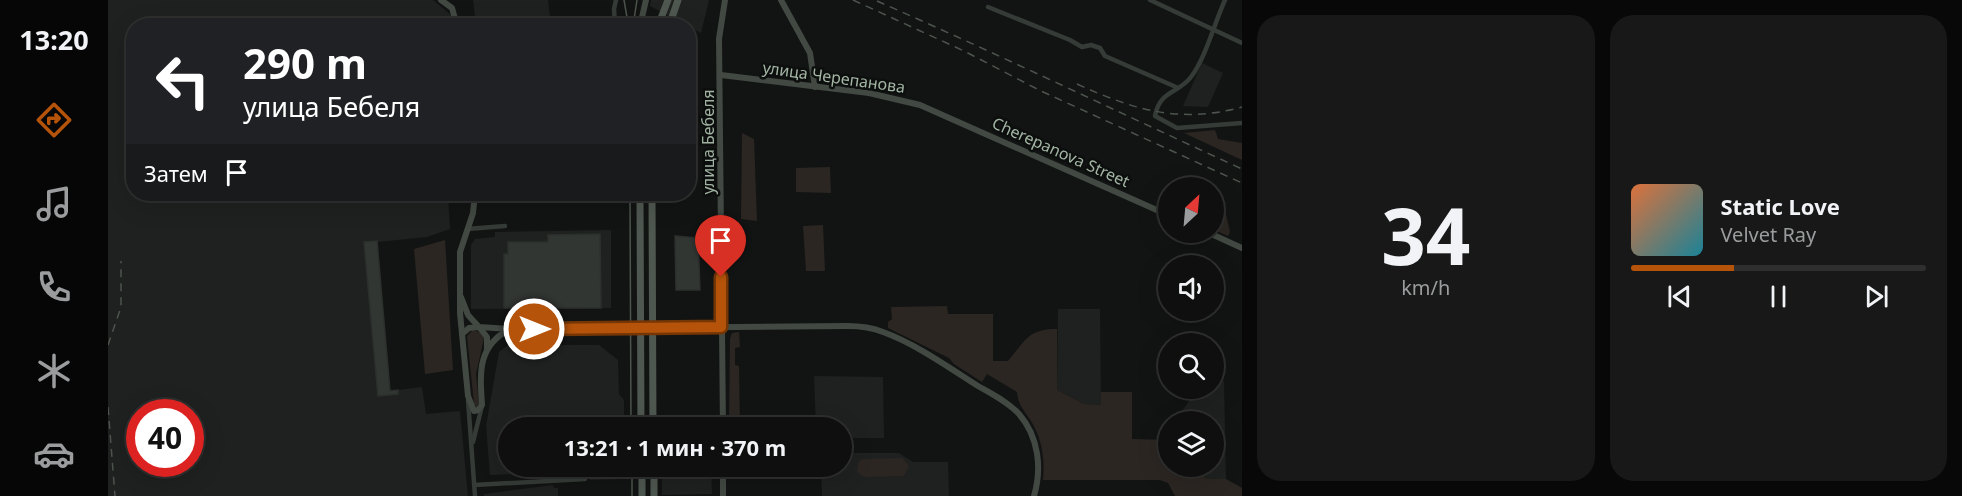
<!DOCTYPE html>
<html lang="ru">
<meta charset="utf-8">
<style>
:root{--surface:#0e0f0e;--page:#171817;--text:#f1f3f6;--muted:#9b9c9e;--line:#2e2f2e;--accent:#b45309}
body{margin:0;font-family:"Noto Sans",sans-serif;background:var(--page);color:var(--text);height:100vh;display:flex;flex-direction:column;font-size:22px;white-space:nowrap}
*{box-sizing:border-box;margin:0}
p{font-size:20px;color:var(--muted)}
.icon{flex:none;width:33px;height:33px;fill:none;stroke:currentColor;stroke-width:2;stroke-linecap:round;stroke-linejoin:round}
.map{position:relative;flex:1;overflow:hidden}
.drawer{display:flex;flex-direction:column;gap:15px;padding:15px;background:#080808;width:720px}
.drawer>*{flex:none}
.guide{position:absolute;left:18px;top:18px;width:570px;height:183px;border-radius:24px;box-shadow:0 6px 24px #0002,0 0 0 2px var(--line);background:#202124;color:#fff;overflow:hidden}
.needle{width:39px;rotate:26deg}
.controls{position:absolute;left:1050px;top:177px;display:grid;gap:12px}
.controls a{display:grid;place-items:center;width:66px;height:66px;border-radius:50%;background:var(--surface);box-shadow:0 6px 24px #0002,0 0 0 2px var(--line);font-size:30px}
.speed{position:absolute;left:18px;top:399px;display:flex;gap:12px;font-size:30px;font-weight:700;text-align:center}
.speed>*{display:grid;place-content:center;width:78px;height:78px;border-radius:50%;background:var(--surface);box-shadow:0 6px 24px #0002,0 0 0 2px var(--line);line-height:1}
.speed .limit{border:9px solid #d22;background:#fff;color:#111}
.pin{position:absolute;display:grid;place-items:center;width:51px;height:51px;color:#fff;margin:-62px -26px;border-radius:50% 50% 50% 0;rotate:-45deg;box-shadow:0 0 6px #0007}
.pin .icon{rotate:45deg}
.me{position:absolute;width:66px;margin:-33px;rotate:90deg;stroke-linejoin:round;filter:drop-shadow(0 0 4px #0008)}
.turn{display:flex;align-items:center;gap:21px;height:126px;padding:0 18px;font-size:27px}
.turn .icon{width:78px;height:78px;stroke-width:2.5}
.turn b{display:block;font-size:42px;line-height:51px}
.then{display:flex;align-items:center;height:57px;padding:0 18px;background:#0003;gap:12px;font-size:22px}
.drawer .tile{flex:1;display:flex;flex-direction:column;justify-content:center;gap:9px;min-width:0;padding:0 21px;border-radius:24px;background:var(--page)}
.drawer .dial{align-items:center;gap:0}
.dial b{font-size:78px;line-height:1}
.song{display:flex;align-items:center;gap:18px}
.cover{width:72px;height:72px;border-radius:9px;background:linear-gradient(135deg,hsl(20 70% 55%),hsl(190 70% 35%))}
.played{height:6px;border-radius:3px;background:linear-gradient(90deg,var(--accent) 35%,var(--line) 35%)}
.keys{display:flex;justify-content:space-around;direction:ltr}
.drawer .tiles{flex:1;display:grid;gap:15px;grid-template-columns:repeat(2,1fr)}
.trip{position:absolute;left:390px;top:417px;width:354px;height:60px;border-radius:30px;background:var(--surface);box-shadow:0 6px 24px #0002,0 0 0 2px var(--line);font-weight:700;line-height:60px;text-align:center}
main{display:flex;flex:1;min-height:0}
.dock{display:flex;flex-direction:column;width:108px;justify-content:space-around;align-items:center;background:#060606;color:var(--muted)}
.dock .icon{width:42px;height:42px}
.dock .selected{color:var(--accent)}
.dock b{font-size:27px;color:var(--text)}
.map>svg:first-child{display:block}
</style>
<main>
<nav class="dock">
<b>13:20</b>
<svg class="icon selected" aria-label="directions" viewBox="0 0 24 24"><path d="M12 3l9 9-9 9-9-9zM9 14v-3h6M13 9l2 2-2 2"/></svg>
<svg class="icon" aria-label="music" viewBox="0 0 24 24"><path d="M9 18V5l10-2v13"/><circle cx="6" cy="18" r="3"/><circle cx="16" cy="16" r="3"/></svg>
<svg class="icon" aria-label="phone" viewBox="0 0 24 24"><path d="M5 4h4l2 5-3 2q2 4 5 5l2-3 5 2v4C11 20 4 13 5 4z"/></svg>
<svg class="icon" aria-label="climate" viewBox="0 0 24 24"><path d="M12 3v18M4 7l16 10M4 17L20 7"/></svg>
<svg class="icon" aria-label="car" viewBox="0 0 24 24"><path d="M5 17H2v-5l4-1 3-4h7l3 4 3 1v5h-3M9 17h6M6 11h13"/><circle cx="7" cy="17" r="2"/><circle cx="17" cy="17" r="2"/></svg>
</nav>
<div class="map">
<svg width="1134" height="496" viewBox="0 0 1134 496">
<rect width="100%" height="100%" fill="#121413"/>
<g fill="#1e211f" fill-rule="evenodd">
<path d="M0,0H325L343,15L344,25L26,26V194H360V196L340,197L342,229L319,237L269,242L282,391L314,387L318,414L352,411L360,496H0ZM32,412H82V464H32Z"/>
<path d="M365,0H440L443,25H368Z"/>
<path d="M543,0H601L593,33L542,6Z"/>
<path d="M1094,63L1115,73L1100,107L1075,106Z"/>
<path d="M503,230V308L363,309V245L367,239L387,237V232Z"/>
<path d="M950,309H992L993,405L976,404L949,390Z"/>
<path d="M400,345H491L510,360L511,394L516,400V427L400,428V466L519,467V474L515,479L482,480L481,471L382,475L378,426L391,352Z"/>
<path d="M706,376L775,377L776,438H734V428L708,427Z"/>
<path d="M1106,381H1116L1118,479H1100L1078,467L1106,466V422H1066L1084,397V389L1106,388Z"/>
<path d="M603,415V427H553V416Z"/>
<path d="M734,453H791L805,462H840L841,496H714L713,467L734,466Z"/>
<path d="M554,467H603L604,494L554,495Z"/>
<path d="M445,485L446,488H450V496H376V494Z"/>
</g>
<g fill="#2b2622">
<path d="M1107,130L1110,139L1134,143V160L1076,133Z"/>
<path d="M634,133L646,139L649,221L633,219Z"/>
<path d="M722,167L723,193L688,192V168Z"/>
<path d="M1106,200L1116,205L1122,232L1120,236L1106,230Z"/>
<path d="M715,225L717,271H698L695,226Z"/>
<path d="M337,240L345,370L317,374L306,249Z"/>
<path d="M839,306L840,314H885V361H900C918,340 920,329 949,329V390L976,404L993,405V392H1024V439L1060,440V466L1078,467L1100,479H1118L1134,488V496H1067L1060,483L1052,480H935C937,458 934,439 923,421C916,410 910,405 909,392L879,374L874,382L846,364L841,358L780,328V322L784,319L783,307Z"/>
<path d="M365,330L374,333L376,338L368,374L371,404L368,407L366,404L359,336Z"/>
<path d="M631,332L632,347L627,348V365L631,366L632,425L621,426L622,339L624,333Z"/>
<path d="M794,458L801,466L796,476L755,477L749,471L750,463L754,459Z"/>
</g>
<g fill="#323633" stroke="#2c302d" stroke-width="1.5">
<path d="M492,234L493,308H396V254H400V242H440V235Z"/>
<path d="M567,236L590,238L592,290H568Z"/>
<path d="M269,241L282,391L290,390V394L270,396L256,242Z"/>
</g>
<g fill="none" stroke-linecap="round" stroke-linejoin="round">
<g stroke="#353b36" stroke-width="4.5">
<path d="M1042,0L1134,43"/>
<path d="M1117,0C1106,24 1098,57 1083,77C1070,94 1052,90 1047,116L1069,128L1134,123"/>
<path d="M880,7L962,40L974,47L983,45L992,48L997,56L1068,87"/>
<path d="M507,26L506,9L508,0"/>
<path d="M359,229L397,226"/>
<path d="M360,400L367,496"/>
<path d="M365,442L374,406"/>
<path d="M366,485L477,479"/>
</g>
<g stroke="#414942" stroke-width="6">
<path d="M333,0L344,8L349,26"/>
<path d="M673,0L702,53L707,87"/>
<path d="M532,26L538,0"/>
<path d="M613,75L761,93L812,105L1060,215"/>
<path d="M367,194L365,213L352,252V313L360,396L366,411L370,410L374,405C372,373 369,346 402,329"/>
<path d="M1099,232L1134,248"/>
<path d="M353,297L360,315L371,327L403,329L739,326C751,326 763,327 775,332C808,344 840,367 870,386C884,394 900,402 911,414C931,437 934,469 926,496"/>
<path d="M354,334L361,328L371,327L379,337V349"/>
<path d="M615,428L611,39L617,0"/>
<path d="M615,496V466"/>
</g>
<g stroke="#4f5850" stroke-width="7">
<path d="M550,26L560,0"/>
<path d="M561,26L570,0"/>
<path d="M532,194L533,428"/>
<path d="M544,194L545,428"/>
<path d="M534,466V496"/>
<path d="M546,466V496"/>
</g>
<g stroke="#4c544d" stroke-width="1.5">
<path d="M516,0L520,23"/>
<path d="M525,26L529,0"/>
<path d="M522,194L523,428"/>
<path d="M524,466V496"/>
</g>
<g stroke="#4c544d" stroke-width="1.5" stroke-dasharray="8 6" stroke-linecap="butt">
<path d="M745,0L856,51L933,91L1134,183"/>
<path d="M769,1C892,55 1012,113 1134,169"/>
<path d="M969,84C1026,110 1072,124 1134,107"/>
<path d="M0,345L13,307V261"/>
<path d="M0,407L7,496"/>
</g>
</g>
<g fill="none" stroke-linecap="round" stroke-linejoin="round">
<defs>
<path id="route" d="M426,329L613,327V277"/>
</defs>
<use href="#route" stroke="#753606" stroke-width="15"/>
<use href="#route" stroke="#b45309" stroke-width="10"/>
</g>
<g text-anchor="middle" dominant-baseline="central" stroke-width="5" stroke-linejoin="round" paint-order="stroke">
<g font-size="16" fill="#a3b5a4" stroke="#0d0f0e">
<text transform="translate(726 77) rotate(8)">улица Черепанова</text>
<text transform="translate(600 142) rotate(-90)">улица Бебеля</text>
<text transform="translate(953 152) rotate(24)">Cherepanova Street</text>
</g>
</g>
</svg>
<div class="controls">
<a><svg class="needle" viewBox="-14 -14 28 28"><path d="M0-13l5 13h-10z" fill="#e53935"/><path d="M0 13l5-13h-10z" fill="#9b9c9e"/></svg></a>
<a><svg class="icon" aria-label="sound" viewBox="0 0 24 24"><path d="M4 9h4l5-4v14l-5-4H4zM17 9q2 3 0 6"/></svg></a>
<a><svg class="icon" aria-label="search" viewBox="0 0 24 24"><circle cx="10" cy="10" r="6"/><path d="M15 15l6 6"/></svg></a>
<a><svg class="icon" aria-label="layers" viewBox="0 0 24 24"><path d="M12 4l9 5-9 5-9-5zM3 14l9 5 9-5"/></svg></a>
</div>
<div class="speed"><div class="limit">40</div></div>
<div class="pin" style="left:613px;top:277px;background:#d93025"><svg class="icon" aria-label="arrive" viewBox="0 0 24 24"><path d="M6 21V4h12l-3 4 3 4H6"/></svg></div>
<svg class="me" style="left:426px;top:329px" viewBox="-20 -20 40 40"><circle r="17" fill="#b45309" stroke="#fff" stroke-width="3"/><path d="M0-11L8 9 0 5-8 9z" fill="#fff"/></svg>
<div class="trip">13:21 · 1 мин · 370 m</div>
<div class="guide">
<div class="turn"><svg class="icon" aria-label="left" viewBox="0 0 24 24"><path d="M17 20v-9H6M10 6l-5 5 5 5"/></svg><div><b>290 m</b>улица Бебеля</div></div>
<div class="then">Затем<svg class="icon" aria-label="arrive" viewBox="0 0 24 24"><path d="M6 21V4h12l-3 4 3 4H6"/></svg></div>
</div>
</div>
<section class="drawer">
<div class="tiles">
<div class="tile dial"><b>34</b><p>km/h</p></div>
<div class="tile">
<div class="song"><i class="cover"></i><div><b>Static Love</b><p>Velvet Ray</p></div></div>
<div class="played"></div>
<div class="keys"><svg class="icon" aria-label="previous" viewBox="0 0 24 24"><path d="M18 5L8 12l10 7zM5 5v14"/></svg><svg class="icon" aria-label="pause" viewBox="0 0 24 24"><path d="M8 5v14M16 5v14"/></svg><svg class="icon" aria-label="next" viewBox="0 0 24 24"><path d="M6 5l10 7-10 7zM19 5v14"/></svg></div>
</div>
</div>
</section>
</main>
